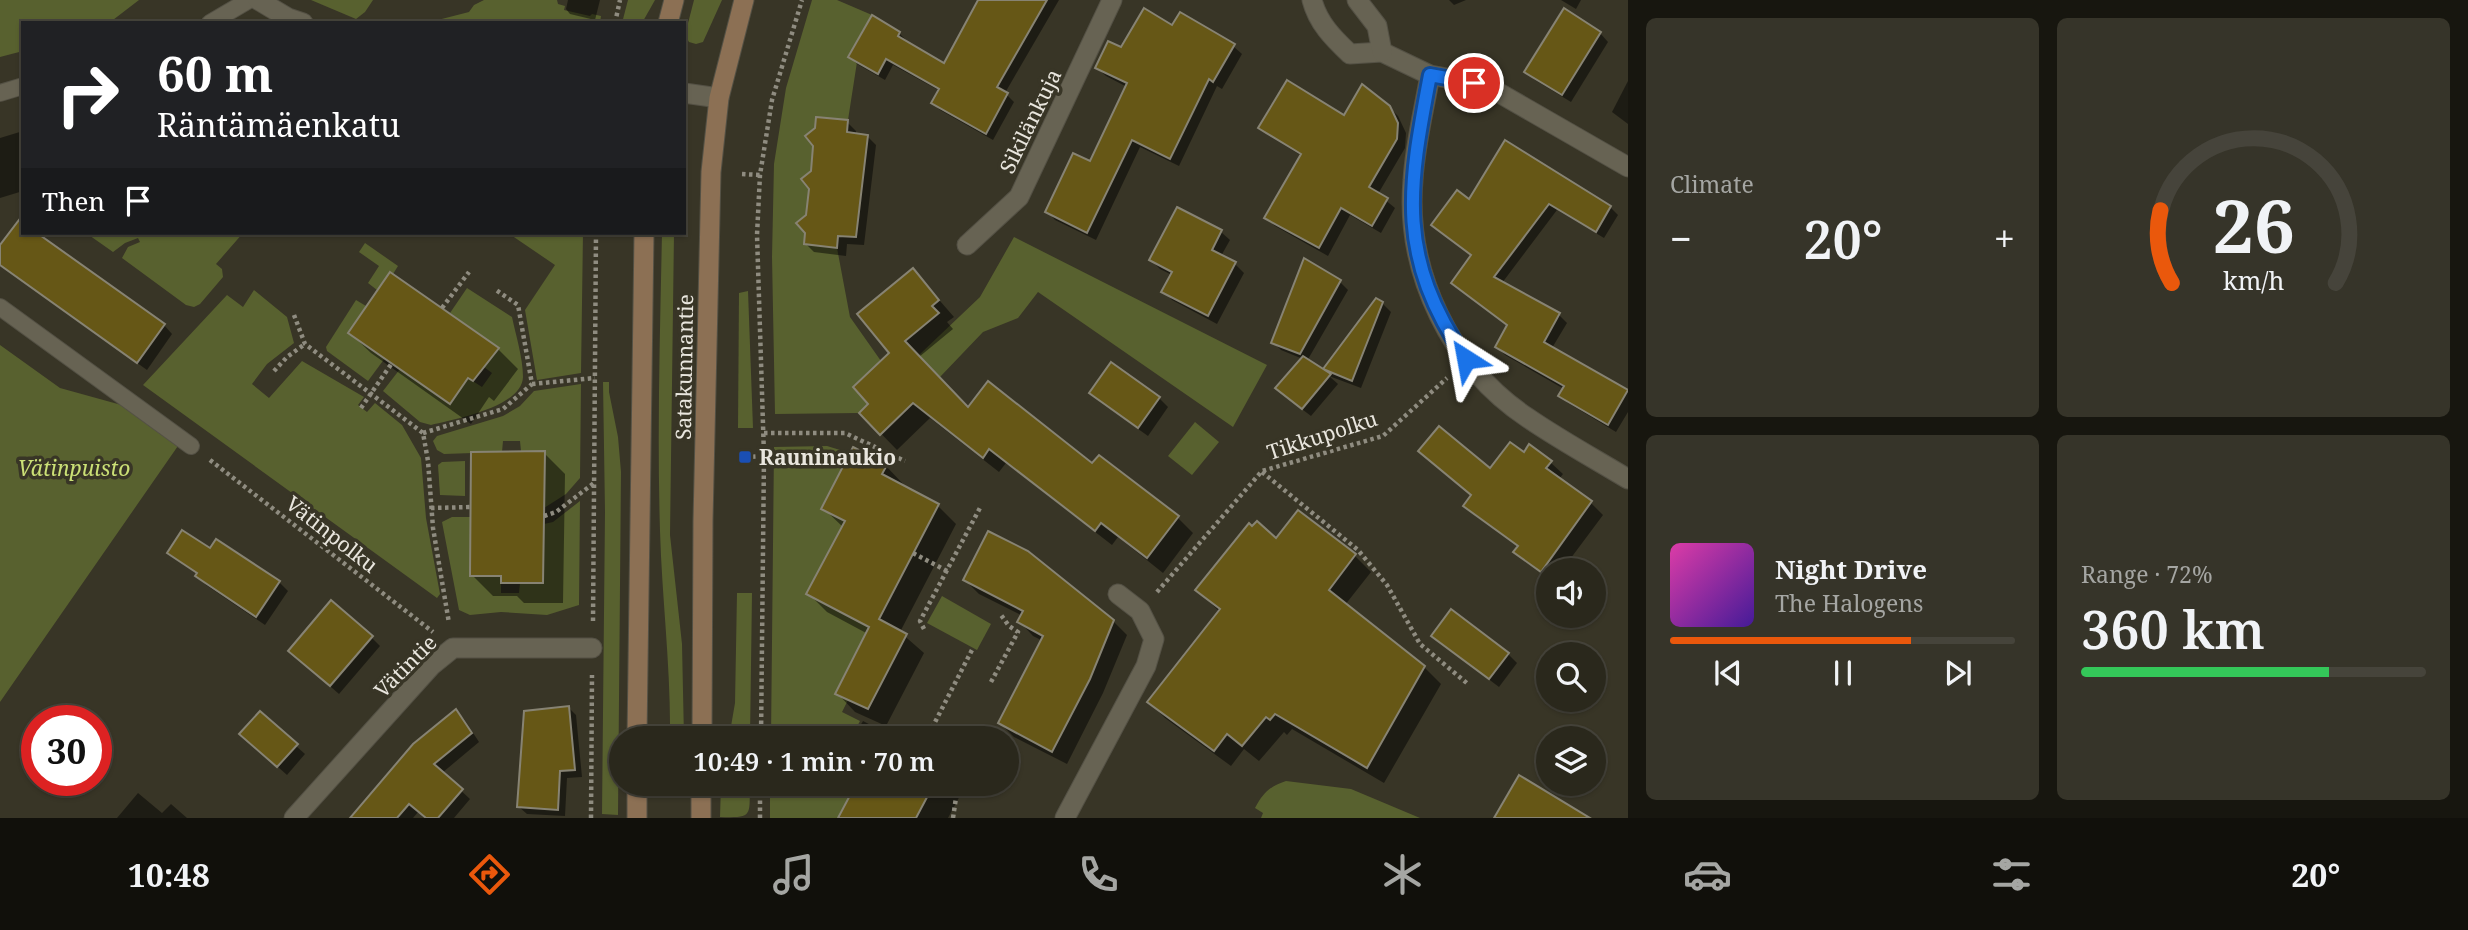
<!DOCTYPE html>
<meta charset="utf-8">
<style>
:root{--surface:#2a281c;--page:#363429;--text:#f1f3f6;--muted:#a5a6a3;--line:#46443b;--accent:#ea580c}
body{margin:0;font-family:"Noto Serif",serif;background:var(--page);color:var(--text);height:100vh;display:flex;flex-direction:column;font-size:26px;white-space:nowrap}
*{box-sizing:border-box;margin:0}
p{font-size:23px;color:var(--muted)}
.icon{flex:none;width:38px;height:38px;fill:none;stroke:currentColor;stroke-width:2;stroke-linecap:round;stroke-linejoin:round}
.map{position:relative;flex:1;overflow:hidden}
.side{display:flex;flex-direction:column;gap:18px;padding:18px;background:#17160f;width:840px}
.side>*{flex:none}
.guide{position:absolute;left:21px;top:21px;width:665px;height:214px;border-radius:0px;box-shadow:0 2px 5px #0004,0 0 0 2px var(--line);background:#202124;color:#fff;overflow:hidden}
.fabs{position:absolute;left:1536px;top:558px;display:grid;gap:14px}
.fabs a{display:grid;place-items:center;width:70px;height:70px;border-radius:50%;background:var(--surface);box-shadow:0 2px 5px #0004,0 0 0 2px var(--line);font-size:35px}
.speed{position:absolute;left:21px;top:705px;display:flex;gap:14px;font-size:35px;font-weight:700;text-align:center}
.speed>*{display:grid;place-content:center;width:91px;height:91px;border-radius:50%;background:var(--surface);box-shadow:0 2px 5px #0004,0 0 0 2px var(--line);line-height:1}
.speed .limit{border:10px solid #d22;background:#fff;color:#111}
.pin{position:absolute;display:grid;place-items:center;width:60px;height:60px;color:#fff;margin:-30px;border:4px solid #fff;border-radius:50%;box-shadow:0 2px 7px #0007}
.me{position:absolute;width:77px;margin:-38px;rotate:326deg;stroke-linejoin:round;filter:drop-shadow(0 0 5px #0008)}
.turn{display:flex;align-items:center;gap:24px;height:147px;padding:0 21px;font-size:32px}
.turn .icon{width:91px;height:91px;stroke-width:2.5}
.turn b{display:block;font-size:49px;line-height:60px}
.then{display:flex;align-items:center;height:66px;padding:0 21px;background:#0003;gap:14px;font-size:26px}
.big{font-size:52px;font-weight:600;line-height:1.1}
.side .widget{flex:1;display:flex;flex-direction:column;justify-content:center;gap:10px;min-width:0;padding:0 24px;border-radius:10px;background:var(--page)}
.side .dial{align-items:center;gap:0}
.dial svg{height:182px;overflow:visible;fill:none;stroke:var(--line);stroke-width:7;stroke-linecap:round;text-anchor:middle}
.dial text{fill:var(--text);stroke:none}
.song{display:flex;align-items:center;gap:21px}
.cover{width:84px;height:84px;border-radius:10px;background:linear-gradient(135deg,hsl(320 70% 55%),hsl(260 70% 35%))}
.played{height:7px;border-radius:4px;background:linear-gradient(90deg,var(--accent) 70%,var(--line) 70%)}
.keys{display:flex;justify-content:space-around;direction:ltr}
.heat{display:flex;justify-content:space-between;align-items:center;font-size:38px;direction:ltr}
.charge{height:10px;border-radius:5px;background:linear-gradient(90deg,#34c759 72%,var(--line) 0)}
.side .tiles{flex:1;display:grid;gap:18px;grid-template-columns:repeat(2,1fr)}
.trip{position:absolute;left:609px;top:726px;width:410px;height:70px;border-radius:35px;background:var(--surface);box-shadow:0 2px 5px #0004,0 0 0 2px var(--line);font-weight:600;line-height:70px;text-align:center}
.tabs{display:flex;height:112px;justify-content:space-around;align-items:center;background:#11100b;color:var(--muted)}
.tabs .icon{width:49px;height:49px}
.tabs .selected{color:var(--accent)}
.tabs b{font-size:32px;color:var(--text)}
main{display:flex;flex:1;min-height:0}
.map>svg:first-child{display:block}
</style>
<main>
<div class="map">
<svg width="1628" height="818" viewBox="0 0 1628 818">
<rect width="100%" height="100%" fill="#383526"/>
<g fill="#58612f">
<path d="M0,0H139L109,23H23V51L0,57Z"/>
<path d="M311,0H373L365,12L356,19Z"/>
<path d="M484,0H557L558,4L565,6L564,10L590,16L592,14L601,16L600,23H426L469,12L474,5Z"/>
<path d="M628,0H655L642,23H622Z"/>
<path d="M694,0H722L703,42L696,44L689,42L685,35Z"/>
<path d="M812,0H837L872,15L848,57L857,62L848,120L816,117L815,128L805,136L813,146L811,171L801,179L809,189L806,215L796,223L805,233L804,244L837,248L850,317L881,361L853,387L868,404L859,413L775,414L772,257L774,164L786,88Z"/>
<path d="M86,233H243L216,264L222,269L223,277L200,304L194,307L186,305L122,258L128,247L140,242L138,238L125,243L113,252Z"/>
<path d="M508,233H583L581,373L537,380L525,310L555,265Z"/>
<path d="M662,233H674L670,535L682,644L684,738H670C671,669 662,600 660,531C657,432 660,332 662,233Z"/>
<path d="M1014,237L1267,365L1233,427L1038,292L1018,318L983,332L940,377L919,355L980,297Z"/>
<path d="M365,243L398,266L393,274L390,272L377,290L368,283L379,266L359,252Z"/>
<path d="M467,288L512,317C516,336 523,358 523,377C522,407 455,419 431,425L420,422L383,391L400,369L450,404L468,378L482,387L492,373L484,367L499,348L450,313Z"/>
<path d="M254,290L287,317L294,343L267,364L252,384L269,398L302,361L364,397L358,405L367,412L375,403L402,425L421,458L426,518L440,594L437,598L143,385L227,295L243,307Z"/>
<path d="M748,291L753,428H738L739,293Z"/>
<path d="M356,300L366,306L385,358L368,381L327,351L326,347Z"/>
<path d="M0,345L60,388L125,406L180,443L0,702Z"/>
<path d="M603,382H609V392L618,437L621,472L618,815L602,814L605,512Z"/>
<path d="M581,384L580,478L566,494L544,508V451H521L520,441H503L502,452L444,454L437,450L433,441L437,436L503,416L520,406L534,391Z"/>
<path d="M1195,422L1219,442L1192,475L1168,456Z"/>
<path d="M827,446L850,453L822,508L845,521L806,594L876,613L848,700L842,712L860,721L851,738H771L774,447Z"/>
<path d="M465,461V496L440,495L438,465L442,462Z"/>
<path d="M580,501L579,605L547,615L501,612L470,615L459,610L442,522L452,517H470V575L501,576V593H519L520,583H543L544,524L553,522Z"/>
<path d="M737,593H752L750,738H729L735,703Z"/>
<path d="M942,596L991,624L977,650L927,623Z"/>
<path d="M1286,781L1351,789L1420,818H1261L1263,813L1255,808C1263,793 1270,786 1286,781Z"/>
<path d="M721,784H750C749,816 754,818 720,817Z"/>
<path d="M770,784H856L838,818H770Z"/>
</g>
<g fill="#0007">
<path d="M568,0H600L595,20L570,14L566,9Z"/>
<path d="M996,0H1059L1005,93L1014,102L993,140L940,110L933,103L940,91L893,65L885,80L857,64L850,57L899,33L906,40L905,43L945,65Z"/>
<path d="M1449,0H1466L1454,5Z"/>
<path d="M1561,0H1581L1576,9Z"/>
<path d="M1600,33L1608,42L1571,102L1535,80L1527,71Z"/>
<path d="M1233,46L1242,54L1222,89L1217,86L1179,166L1140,147L1096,240L1055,220L1047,211L1091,164L1127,87L1106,76L1097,68L1122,50Z"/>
<path d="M1628,81V124L1612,112Z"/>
<path d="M1389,107L1398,116L1406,133L1405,148L1378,194L1395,208L1381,233L1350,215L1328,256L1275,226L1266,218L1302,156L1269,136L1260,127L1345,117Z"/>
<path d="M847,122L856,131V135L867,136L876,145L864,245L847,244L846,256L814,252L805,243L812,171Z"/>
<path d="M23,131V191L0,198V138Z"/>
<path d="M1506,142L1610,207L1618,215L1604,238L1557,210L1502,283L1559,315L1567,323L1552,348L1628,392V412L1616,432L1568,403L1560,396L1564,389L1505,355L1497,347L1508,326L1461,290L1473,256L1441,232L1469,202Z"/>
<path d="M1221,232L1230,240L1221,256L1235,264L1244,273L1217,324L1172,300L1164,291L1172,275L1160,269L1151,260Z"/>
<path d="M23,233H34L164,325L172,334L147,370L0,265V248Z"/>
<path d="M913,270L954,317L947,322L953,329L919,357L968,409L1093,466L1099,457L1178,518L1193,533L1163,573L1118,537L1112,545L1006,463L999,472L930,418L897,450L861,413L871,404L892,353Z"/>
<path d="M1340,282L1348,290L1307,361L1330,374L1325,369L1382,303L1391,312L1361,388L1329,376L1338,384L1311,416L1286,397L1303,359L1281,350L1273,342Z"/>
<path d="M350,333L498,349L518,369L494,401L489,397L471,424L371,353Z"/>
<path d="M1111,365L1159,398L1168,407L1148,436L1100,402L1091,393Z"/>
<path d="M1421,451L1491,471L1550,462L1563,474L1559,479L1591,503L1603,515L1562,570H1549V579L1515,552L1519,548L1478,518L1465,506L1472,496Z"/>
<path d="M544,453L565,474L563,603H524L517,596H493L472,575Z"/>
<path d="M886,466L904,485L903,487L938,506L956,524L900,632L924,653L886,726L855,712L837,693L868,634L827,612L808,593L843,527L823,508Z"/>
<path d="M1298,512L1355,556L1371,572L1345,605L1424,667L1441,684L1384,783L1292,729L1287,735L1284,732L1259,761L1244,749L1231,766L1165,718L1149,702L1220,612L1197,590L1276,541Z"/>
<path d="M211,551L279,582L288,591L265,625L206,585L198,575L169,553Z"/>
<path d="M965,580L1113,621L1127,635L1103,693L1067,764L1014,737L1000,723L1043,641L1033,636L1020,622L1023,616L979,594Z"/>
<path d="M371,637L380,646L339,694L299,659Z"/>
<path d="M1442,644L1508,654L1517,663L1499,687Z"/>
<path d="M569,708L576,715L582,777L567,778L565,816L527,814L519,807Z"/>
<path d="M456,711L464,719L479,742L442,773L470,799L454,818H427L419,811L413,818H352Z"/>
<path d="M863,721L888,734L892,738H853Z"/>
<path d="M251,743L296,746L305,754L287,775Z"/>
<path d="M851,784H954L962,792L948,818H840L856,789Z"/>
<path d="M138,793L162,813L171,804L187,818H117Z"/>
</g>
<g fill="#665716" stroke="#878373" stroke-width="2">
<path d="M978,0H1047L997,87L1008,93L986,134L931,103L939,89L886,59L878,74L848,57L872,15L900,32L898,36L944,63Z"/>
<path d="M1144,8L1172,25L1180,12L1235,44L1213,82L1209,79L1170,159L1132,140L1087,233L1045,212L1073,153L1090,161L1127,83L1095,68L1108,41L1121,47Z"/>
<path d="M1564,8L1601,32L1562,95L1524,72Z"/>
<path d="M1287,80L1344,115L1362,84L1390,106L1398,123L1397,139L1369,187L1388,198L1372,226L1341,208L1319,248L1264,218L1301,154L1258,128Z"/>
<path d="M816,117L848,120L847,132L868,135L856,237L838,236L837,248L804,244L805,233L796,223L806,215L809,189L801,179L811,171L813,146L805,136L815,128Z"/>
<path d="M1505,140L1611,206L1596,232L1549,204L1494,277L1560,313L1544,342L1628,390L1608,425L1558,396L1564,386L1495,347L1507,325L1451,283L1471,255L1431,225L1457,190L1469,199Z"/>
<path d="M1177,207L1222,230L1212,250L1236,262L1208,316L1161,292L1172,272L1149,260Z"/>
<path d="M19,220L23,223V233H37L165,324L137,363L0,265V245Z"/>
<path d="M1304,258L1341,280L1300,354L1271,343Z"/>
<path d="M913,268L939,300L932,306L939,313L905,341L968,407L988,381L1092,463L1099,455L1179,516L1147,558L1101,523L1095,531L989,449L983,458L913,403L880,435L859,413L868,404L853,387L889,353L857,314Z"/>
<path d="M390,272L499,348L473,381L468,378L450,404L348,333Z"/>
<path d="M1376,298L1383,302L1352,381L1323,369Z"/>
<path d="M1303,356L1331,374L1302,409L1275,388Z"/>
<path d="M1111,362L1160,397L1138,428L1089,393Z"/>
<path d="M1439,426L1490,468L1510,442L1524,452L1529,444L1552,461L1546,468L1592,501L1541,572L1513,552L1518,546L1463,506L1471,495L1418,451Z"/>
<path d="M853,447L887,465L882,474L939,504L879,619L907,634L868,709L835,694L869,627L806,594L845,521L821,509Z"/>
<path d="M545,451L543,583H501V576H470L471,452Z"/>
<path d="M1298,510L1356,554L1329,590L1425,666L1367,768L1275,714L1270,720L1266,717L1242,746L1227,734L1214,751L1147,702L1220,609L1195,590L1249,523L1252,526L1257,521L1276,538Z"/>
<path d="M182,530L210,548L216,539L280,581L256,617L195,576L197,573L167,553Z"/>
<path d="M988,531L1028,551L1114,620L1090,679L1052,752L998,723L1043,636L1017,622L1023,611L963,580Z"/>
<path d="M331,600L373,636L330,686L288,651Z"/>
<path d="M1451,609L1509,653L1489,679L1431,636Z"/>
<path d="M569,706L575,770L560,771L558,810L517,807L524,711Z"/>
<path d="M456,709L472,733L434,764L463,789L438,818H426L409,804L397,818H350L413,744Z"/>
<path d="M260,711L298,744L277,767L239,734Z"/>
<path d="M1519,775L1590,818H1494Z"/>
<path d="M856,784H934L916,818H838Z"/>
</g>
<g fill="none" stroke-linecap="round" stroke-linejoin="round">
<defs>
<g id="service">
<path d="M210,23L249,0"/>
<path d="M0,93L23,86"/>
<path d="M0,307L191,446"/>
</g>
<g id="minor">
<path d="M258,0L288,18L303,23"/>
<path d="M1312,0C1318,23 1333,38 1350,54L1382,52L1430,75L1474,83L1494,90L1628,167"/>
<path d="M1357,0L1377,26L1382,52"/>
<path d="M1430,75C1424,110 1415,145 1413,180C1405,272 1451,367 1528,418C1560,440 1595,459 1628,479"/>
<path d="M684,93L719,98"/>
<path d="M967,245L1019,197L1112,0"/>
<path d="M294,818L432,665L453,648H592"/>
<path d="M1065,818L1146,666L1154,639L1140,611L1118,594"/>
</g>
<g id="secondary">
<path d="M668,23L674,0"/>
<path d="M637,738L644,233"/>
<path d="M702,738L703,521L711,172L719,98L744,0"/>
<path d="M637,818V784"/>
<path d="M701,818V784"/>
</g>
</defs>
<use href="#service" stroke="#545145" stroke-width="18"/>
<use href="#minor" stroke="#545145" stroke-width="21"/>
<use href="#secondary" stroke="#545145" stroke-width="21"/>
<g stroke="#8f8c80" stroke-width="4.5" stroke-dasharray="3.5 3.5" stroke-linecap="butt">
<path d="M615,23L620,0"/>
<path d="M742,174L760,175"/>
<path d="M442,308L469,272"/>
<path d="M294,315L305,344L423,433L428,461L433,528L449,623"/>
<path d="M274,371L287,357L305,344"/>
<path d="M532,384L595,378"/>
<path d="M361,408L392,363"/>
<path d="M423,433L503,409L532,384L518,305L496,290"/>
<path d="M764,433H845L905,461"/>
<path d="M745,457L764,456"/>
<path d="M210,460L433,632"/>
<path d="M1262,472L1358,550L1387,585L1420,644L1468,684"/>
<path d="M431,508L471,507"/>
<path d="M544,516L556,512L594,483"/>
<path d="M913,553L947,571"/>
<path d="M1157,592L1262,471L1383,436L1447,378"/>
<path d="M593,621L596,233"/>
<path d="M924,629L920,621L981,506"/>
<path d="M991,682L1018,632L1009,626L1001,615"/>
<path d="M932,728L973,648"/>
<path d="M761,738L764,456L757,235L760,175L772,100L802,0"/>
<path d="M591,818L592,675"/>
<path d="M760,818V784"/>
<path d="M953,818L958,784"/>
</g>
<use href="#service" stroke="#676353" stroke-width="16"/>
<use href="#minor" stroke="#676353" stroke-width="19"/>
<use href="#secondary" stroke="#8c7054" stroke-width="19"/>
</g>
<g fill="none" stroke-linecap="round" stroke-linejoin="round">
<defs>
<path id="route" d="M1466,359C1396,256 1408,190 1430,75L1474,83"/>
</defs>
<use href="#route" stroke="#114b97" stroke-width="18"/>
<use href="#route" stroke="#1a73e8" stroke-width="12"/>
</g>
<rect fill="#1a4fb4" stroke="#383526" stroke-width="2.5" x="738" y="450" width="14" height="14" rx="3.5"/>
<g text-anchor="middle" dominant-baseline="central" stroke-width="7" stroke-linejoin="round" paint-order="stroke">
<g font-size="21" fill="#e9e6de" stroke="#383526">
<text transform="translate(1030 121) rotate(-64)">Sikilänkuja</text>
<text transform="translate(684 367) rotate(-89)">Satakunnantie</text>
<text transform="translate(1322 435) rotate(-18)">Tikkupolku</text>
<text transform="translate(332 534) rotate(38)">Vätinpolku</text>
<text transform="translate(405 666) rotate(-45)">Vätintie</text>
</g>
<g font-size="21" font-weight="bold" fill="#e9e6de" stroke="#383526" text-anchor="start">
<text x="759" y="457">Rauninaukio</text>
</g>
<g font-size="21" font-style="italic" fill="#cbe076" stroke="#383526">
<text x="74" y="468">Vätinpuisto</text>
</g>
</g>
</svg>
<div class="fabs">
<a><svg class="icon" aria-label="sound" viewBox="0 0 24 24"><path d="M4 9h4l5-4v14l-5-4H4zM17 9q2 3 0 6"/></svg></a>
<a><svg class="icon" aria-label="search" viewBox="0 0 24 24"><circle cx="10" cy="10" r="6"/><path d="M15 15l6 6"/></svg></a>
<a><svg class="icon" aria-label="layers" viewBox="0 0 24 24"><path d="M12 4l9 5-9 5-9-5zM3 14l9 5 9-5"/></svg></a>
</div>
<div class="speed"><div class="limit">30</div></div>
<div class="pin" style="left:1474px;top:83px;background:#d93025"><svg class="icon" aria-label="arrive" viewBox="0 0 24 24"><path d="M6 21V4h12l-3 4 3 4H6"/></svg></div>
<svg class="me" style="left:1466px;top:359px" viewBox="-20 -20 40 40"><path d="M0-17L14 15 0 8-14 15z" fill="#1a73e8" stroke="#fff" stroke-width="4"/></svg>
<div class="trip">10:49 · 1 min · 70 m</div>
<div class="guide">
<div class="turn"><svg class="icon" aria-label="right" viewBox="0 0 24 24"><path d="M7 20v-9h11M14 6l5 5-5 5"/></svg><div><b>60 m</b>Räntämäenkatu</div></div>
<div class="then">Then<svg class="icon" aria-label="arrive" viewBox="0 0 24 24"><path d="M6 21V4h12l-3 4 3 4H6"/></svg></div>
</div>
</div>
<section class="side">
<div class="tiles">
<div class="widget"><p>Climate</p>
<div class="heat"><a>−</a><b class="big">20°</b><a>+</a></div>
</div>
<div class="widget dial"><svg viewBox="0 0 100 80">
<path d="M14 69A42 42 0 1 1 86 69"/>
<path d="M14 69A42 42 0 0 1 9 37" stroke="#ea580c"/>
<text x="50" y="56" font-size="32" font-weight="700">26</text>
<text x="50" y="72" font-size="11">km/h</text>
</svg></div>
<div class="widget">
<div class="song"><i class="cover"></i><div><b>Night Drive</b><p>The Halogens</p></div></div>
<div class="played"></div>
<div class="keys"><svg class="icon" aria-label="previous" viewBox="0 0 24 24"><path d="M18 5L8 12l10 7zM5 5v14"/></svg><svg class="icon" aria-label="pause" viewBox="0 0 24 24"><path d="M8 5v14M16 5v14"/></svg><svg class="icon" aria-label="next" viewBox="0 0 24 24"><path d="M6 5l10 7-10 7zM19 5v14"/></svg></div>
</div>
<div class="widget"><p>Range · 72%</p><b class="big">360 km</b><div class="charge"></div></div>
</div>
</section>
</main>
<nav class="tabs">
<b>10:48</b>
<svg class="icon selected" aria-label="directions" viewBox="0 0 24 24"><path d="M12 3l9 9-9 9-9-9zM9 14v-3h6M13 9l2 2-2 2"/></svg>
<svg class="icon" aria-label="music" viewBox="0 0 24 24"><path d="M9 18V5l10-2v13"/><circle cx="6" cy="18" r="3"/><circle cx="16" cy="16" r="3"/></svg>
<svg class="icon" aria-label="phone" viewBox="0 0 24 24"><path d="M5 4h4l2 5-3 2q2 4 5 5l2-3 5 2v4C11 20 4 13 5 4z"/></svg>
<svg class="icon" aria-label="climate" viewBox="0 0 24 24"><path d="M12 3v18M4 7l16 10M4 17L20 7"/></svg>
<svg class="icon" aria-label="car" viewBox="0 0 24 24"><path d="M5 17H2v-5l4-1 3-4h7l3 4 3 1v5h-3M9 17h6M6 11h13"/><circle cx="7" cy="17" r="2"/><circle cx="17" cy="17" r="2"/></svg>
<svg class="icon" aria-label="filters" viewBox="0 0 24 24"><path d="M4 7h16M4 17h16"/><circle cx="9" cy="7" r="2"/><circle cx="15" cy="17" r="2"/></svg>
<b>20°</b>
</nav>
